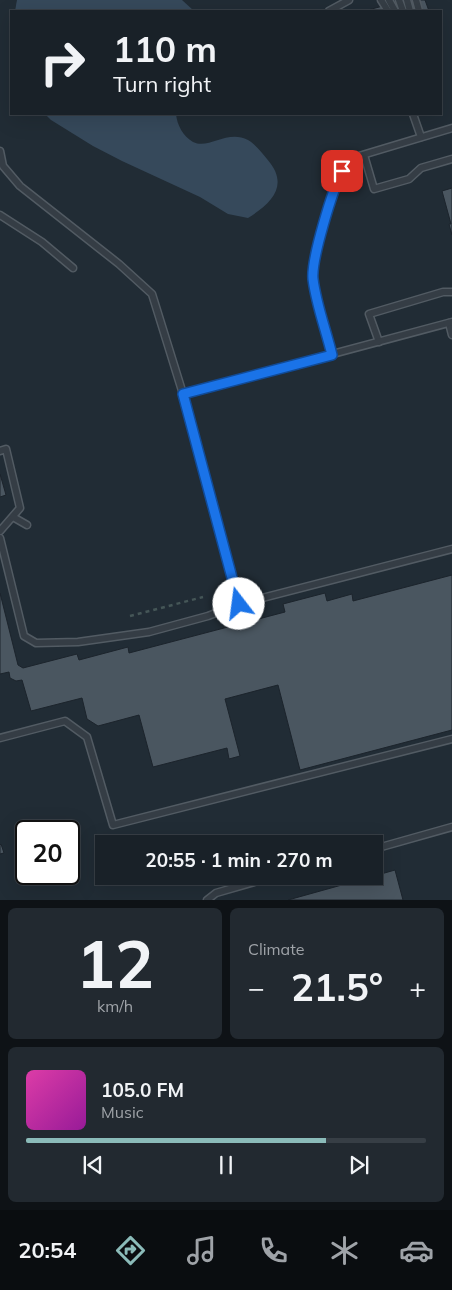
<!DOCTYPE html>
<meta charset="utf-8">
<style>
:root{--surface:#192128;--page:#222930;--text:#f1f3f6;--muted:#9fa3a8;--line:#373e45;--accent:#8bbbb9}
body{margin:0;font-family:Mulish,sans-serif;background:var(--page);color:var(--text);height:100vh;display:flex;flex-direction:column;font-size:19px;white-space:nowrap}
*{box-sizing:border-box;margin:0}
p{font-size:16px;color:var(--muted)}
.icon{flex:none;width:28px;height:28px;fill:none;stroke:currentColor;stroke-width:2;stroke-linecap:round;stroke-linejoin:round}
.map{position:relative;height:900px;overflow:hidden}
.panel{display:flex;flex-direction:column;gap:8px;padding:8px;background:#0e1216;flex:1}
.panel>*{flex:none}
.banner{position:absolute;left:10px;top:10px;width:432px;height:105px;border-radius:0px;box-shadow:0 5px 20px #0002,0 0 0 1px var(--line);background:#192128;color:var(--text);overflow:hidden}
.speed{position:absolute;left:15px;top:820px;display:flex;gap:10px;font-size:25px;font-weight:700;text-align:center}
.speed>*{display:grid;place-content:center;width:65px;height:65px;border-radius:50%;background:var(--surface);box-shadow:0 5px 20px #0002,0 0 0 1px var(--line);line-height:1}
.speed .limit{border:2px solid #111;border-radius:8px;background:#fff;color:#111}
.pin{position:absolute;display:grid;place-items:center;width:42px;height:42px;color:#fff;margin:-21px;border-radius:10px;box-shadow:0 2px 8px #0006}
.me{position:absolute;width:55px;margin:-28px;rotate:345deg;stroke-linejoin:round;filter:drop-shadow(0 0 4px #0008)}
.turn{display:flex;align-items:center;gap:18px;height:105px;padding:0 20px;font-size:22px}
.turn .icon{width:65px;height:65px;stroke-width:2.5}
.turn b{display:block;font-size:35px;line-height:42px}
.big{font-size:38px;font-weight:700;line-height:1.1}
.panel .widget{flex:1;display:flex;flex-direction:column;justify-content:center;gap:8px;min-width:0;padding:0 18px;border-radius:8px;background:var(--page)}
.panel .dial{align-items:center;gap:0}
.dial b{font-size:65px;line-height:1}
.song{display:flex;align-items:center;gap:15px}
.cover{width:60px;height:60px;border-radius:8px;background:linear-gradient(135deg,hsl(320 70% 55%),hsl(300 70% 35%))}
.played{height:5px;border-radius:2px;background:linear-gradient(90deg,var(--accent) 75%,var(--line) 75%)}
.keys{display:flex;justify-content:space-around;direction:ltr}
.heat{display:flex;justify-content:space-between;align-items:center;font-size:28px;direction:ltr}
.panel .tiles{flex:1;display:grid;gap:8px;grid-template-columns:1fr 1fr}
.widget:last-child{grid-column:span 2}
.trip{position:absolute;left:95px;top:835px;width:288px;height:50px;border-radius:0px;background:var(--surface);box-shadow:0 5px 20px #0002,0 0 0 1px var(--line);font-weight:700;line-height:50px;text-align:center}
.tab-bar{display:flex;height:80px;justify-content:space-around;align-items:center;background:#0a0d10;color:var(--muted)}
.tab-bar .icon{width:35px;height:35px}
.tab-bar .on{color:var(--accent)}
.tab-bar b{font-size:22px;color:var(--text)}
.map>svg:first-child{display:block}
</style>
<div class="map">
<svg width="452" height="900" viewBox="0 0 452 900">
<rect width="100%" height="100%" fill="#212c35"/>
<g fill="#36495b">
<path d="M17,0H182L194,11H15Z"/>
<path d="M45,114H176C177,125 183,136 193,142C209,150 227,129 248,140C255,144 262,153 267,159C290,185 272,203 248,218L228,214L200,197L122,161L93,146L51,120Z"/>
</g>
<g fill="#4a5660" stroke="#1c242c">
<path d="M403,0H425L429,11H384L383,6Z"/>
<path d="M383,6L384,11H364Z"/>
<path d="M452,188V235L449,224H451L442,191Z"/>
<path d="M0,474L6,495L0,497Z"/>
<path d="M452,575V730L300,770L278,685L225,699L240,756L229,759L227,748L153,767L139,715L98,726L87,719L82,698L31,711L22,680L16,681L10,678L9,672L0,674V593L18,665L23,668L77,654L79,660L128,647L129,653L285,612L283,604L325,593L327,601L352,594L353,601Z"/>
<path d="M1,844L4,853L0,854V845Z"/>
<path d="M395,870L403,900H288L374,876Z"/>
</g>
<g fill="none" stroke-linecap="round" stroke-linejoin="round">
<defs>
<g id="service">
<path d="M381,0L388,11"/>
<path d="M389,0L395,11"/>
<path d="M399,0L403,11"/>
<path d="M407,0L410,11"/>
<path d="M416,0L419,11"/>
<path d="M329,11L349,0"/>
<path d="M413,114L421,137"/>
<path d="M0,151L3,166L20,186L119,264L152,294L183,394L239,604"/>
<path d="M364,155L374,189L409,179L421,168L452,159"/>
<path d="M0,215L42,242L73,268"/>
<path d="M449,323L452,335"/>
<path d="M379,342L369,314L443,292H452"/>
<path d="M332,355C327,336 313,293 313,276C314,246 335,186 349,159L452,128"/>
<path d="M183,394L452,322"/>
<path d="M0,451L6,449L20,508L0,531"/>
<path d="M13,517L27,525"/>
<path d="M0,538L24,636L36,643L78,642L149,632L208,616L239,604L452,549"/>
<path d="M0,738L65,721L87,737L113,825L452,739"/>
<path d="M374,849L452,827"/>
<path d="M207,900L216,893L275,876"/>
</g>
</defs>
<use href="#service" stroke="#525b63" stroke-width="9"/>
<path stroke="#455657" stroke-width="2.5" stroke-dasharray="4 4" stroke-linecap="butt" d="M130,616L203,597"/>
<use href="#service" stroke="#353d45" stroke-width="6"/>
</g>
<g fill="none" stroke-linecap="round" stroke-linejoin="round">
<defs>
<path id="route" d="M239,604L183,394L332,355C326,330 316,304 313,279C311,259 333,189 342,171"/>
</defs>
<use href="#route" stroke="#114b97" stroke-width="12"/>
<use href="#route" stroke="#1a73e8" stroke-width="9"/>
</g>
</svg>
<div class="speed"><div class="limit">20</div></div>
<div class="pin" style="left:342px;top:171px;background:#d93025"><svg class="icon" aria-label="arrive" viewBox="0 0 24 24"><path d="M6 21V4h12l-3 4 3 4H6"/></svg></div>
<svg class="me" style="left:239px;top:604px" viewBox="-20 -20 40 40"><circle r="19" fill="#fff"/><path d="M0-13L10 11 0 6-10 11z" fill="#1a73e8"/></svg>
<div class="trip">20:55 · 1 min · 270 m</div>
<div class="banner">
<div class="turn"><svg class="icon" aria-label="right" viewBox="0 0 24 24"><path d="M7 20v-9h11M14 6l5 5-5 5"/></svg><div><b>110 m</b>Turn right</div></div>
</div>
</div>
<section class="panel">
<div class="tiles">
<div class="widget dial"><b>12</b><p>km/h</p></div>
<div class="widget"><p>Climate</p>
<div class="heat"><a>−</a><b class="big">21.5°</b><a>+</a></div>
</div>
<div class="widget">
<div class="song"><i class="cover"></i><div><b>105.0 FM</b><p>Music</p></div></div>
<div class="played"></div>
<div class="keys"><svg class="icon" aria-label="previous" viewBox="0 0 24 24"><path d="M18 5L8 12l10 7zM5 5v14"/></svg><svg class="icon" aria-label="pause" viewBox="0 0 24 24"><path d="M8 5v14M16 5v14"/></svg><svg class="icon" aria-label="next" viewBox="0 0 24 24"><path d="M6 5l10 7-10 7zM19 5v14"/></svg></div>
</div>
</div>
</section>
<nav class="tab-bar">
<b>20:54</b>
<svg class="icon on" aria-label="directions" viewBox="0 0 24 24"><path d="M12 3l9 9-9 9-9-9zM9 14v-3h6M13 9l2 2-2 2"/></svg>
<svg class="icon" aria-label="music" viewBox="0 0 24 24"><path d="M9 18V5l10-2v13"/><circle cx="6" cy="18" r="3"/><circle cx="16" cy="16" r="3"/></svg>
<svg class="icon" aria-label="phone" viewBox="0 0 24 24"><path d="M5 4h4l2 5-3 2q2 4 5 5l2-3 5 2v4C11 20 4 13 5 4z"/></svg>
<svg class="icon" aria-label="climate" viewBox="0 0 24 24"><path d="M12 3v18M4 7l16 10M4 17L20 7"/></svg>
<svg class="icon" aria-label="car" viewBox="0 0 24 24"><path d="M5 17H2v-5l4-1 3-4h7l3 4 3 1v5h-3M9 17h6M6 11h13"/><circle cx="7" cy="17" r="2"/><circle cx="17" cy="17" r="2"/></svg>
</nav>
